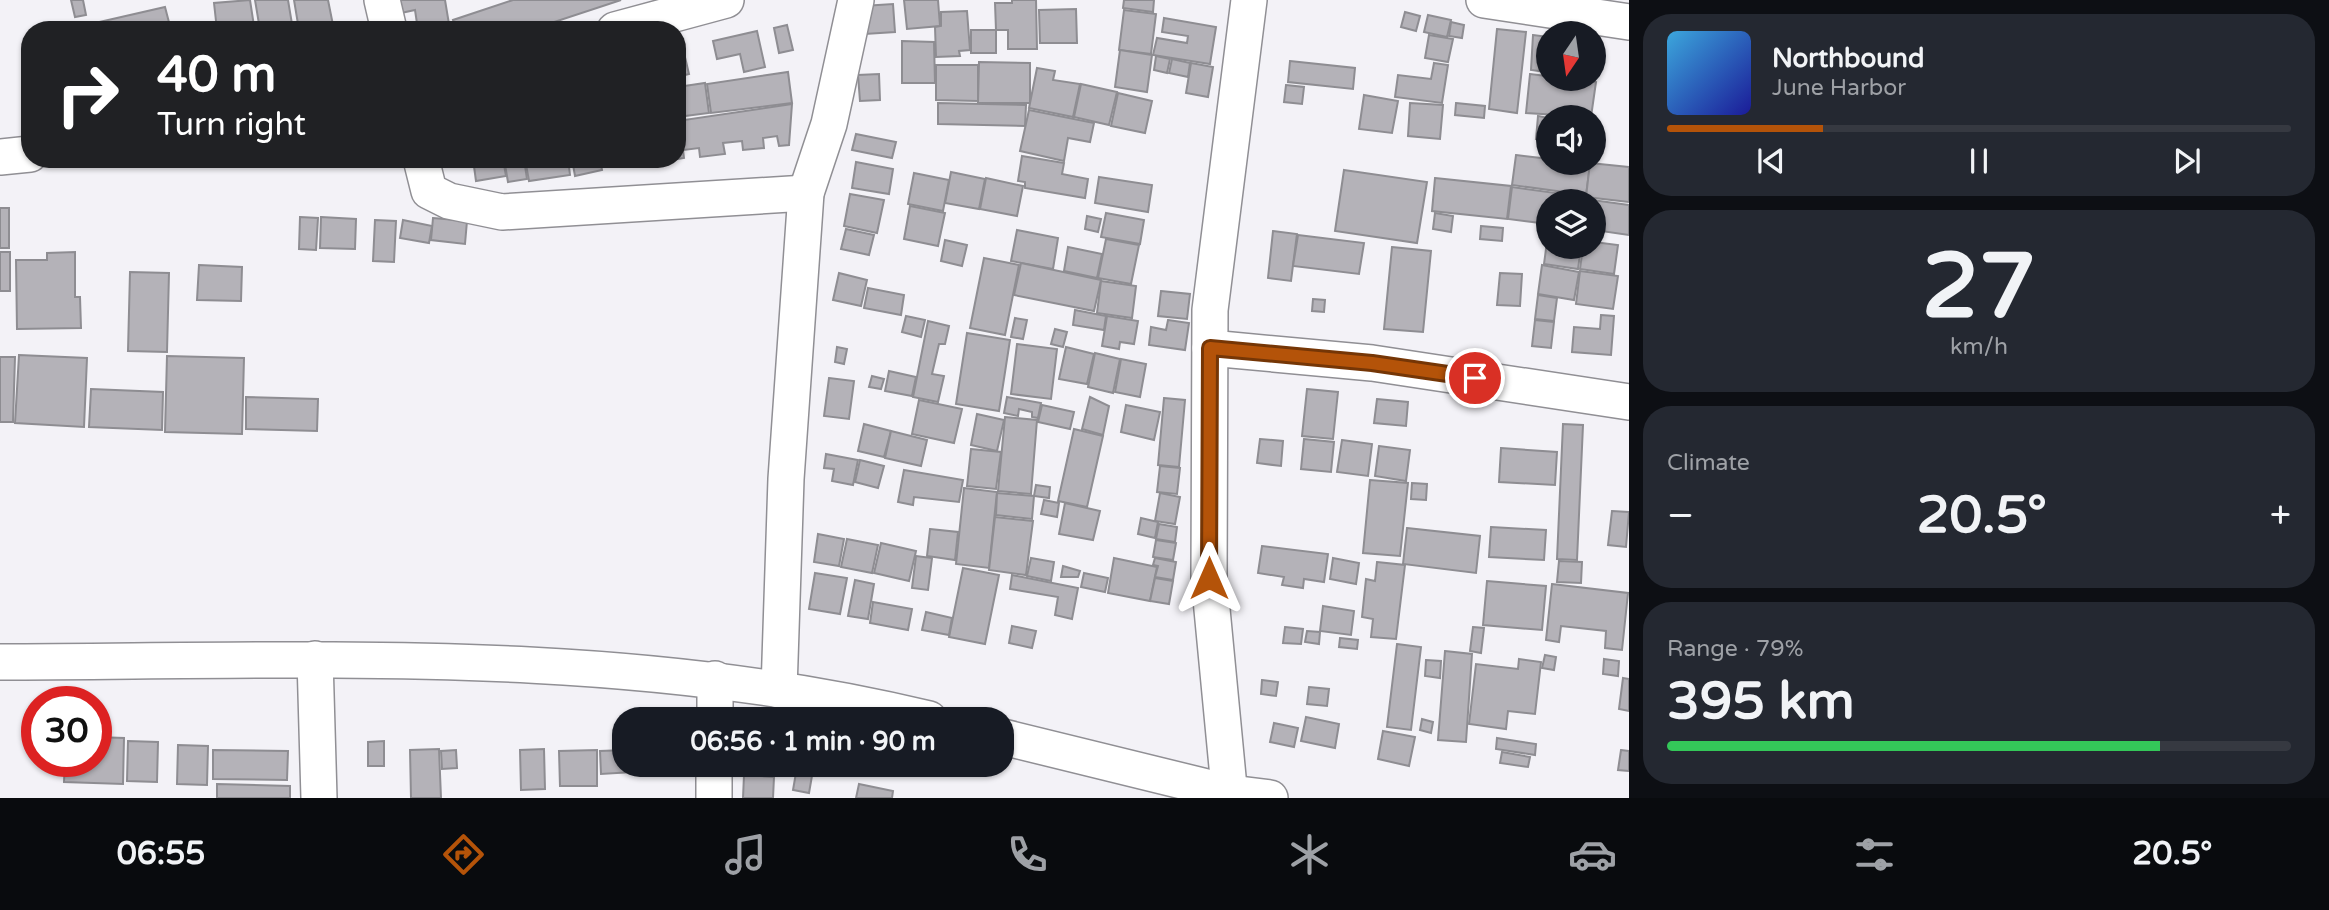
<!DOCTYPE html>
<meta charset="utf-8">
<style>
:root{--surface:#171b24;--page:#242831;--text:#f1f3f6;--muted:#9ea1a6;--line:#363941;--accent:#b45309}
body{margin:0;font-family:"Varela Round",sans-serif;background:var(--page);color:var(--text);height:100vh;display:flex;flex-direction:column;font-size:26px;white-space:nowrap}
*{box-sizing:border-box;margin:0}
p{font-size:23px;color:var(--muted)}
.icon{flex:none;width:38px;height:38px;fill:none;stroke:currentColor;stroke-width:2;stroke-linecap:round;stroke-linejoin:round}
.map{position:relative;flex:1;overflow:hidden}
.drawer{display:flex;flex-direction:column;gap:14px;padding:14px;background:#0d0f14;width:700px}
.drawer>*{flex:none}
.top-card{position:absolute;left:21px;top:21px;width:665px;height:147px;border-radius:28px;box-shadow:0 2px 5px #0004;background:#202124;color:#fff;overflow:hidden}
.needle{width:46px;rotate:193deg}
.fabs{position:absolute;left:1536px;top:21px;display:grid;gap:14px}
.fabs a{display:grid;place-items:center;width:70px;height:70px;border-radius:50%;background:var(--surface);box-shadow:0 2px 5px #0004;font-size:35px}
.speed{position:absolute;left:21px;top:686px;display:flex;gap:14px;font-size:35px;font-weight:700;text-align:center}
.speed>*{display:grid;place-content:center;width:91px;height:91px;border-radius:50%;background:var(--surface);box-shadow:0 2px 5px #0004;line-height:1}
.speed .limit{border:10px solid #d22;background:#fff;color:#111}
.pin{position:absolute;display:grid;place-items:center;width:60px;height:60px;color:#fff;margin:-30px;border:4px solid #fff;border-radius:50%;box-shadow:0 2px 7px #0007}
.me{position:absolute;width:77px;margin:-38px;rotate:0deg;stroke-linejoin:round;filter:drop-shadow(0 0 5px #0008)}
.turn{display:flex;align-items:center;gap:24px;height:147px;padding:0 21px;font-size:32px}
.turn .icon{width:91px;height:91px;stroke-width:2.5}
.turn b{display:block;font-size:49px;line-height:60px}
.big{font-size:52px;font-weight:700;line-height:1.1}
.drawer .widget{flex:1;display:flex;flex-direction:column;justify-content:center;gap:10px;min-width:0;padding:0 24px;border-radius:28px;background:var(--page)}
.drawer .dial{align-items:center;gap:0}
.dial b{font-size:91px;line-height:1}
.song{display:flex;align-items:center;gap:21px}
.cover{width:84px;height:84px;border-radius:10px;background:linear-gradient(135deg,hsl(200 70% 55%),hsl(240 70% 35%))}
.played{height:7px;border-radius:4px;background:linear-gradient(90deg,var(--accent) 25%,var(--line) 25%)}
.keys{display:flex;justify-content:space-around;direction:ltr}
.heat{display:flex;justify-content:space-between;align-items:center;font-size:38px;direction:ltr}
.charge{height:10px;border-radius:5px;background:linear-gradient(90deg,#34c759 79%,var(--line) 0)}
.trip{position:absolute;left:612px;top:707px;width:402px;height:70px;border-radius:28px;background:var(--surface);box-shadow:0 2px 5px #0004;font-weight:700;line-height:70px;text-align:center}
.tabs{display:flex;height:112px;justify-content:space-around;align-items:center;background:#090b0e;color:var(--muted)}
.tabs .icon{width:49px;height:49px}
.tabs .current{color:var(--accent)}
.tabs b{font-size:32px;color:var(--text)}
main{display:flex;flex:1;min-height:0}
.map>svg:first-child{display:block}
</style>
<main>
<div class="map">
<svg width="1629" height="798" viewBox="0 0 1629 798">
<rect width="100%" height="100%" fill="#f3f2f7"/>
<g fill="#b4b2b8" stroke="#8e8d92" stroke-width="2">
<path d="M71,0H83L86,15L75,17Z"/>
<path d="M250,0L254,26L217,30L214,3Z"/>
<path d="M255,0H288L293,30H260Z"/>
<path d="M294,0H328L334,30H299Z"/>
<path d="M399,0H445L450,30H418L415,10L401,13Z"/>
<path d="M513,0H621L530,30H456L453,20Z"/>
<path d="M904,0H938L940,26L907,29Z"/>
<path d="M1012,0H1036L1037,49H1008V30H996L995,3H1012Z"/>
<path d="M1124,0H1154L1153,12L1123,8Z"/>
<path d="M893,4L895,32L865,34L863,6Z"/>
<path d="M165,7L171,30H97L95,23Z"/>
<path d="M1076,9L1077,43H1040L1039,10Z"/>
<path d="M1124,10L1156,14L1151,54L1119,50Z"/>
<path d="M967,11L970,50L959,51L960,56L936,57L935,27L941,26V12Z"/>
<path d="M1405,12L1420,16L1416,31L1401,27Z"/>
<path d="M1428,15L1451,20L1447,37L1424,32Z"/>
<path d="M1164,18L1216,27L1210,64L1153,55L1157,38L1187,43L1188,36L1162,32Z"/>
<path d="M1451,22L1464,25L1462,38L1449,36Z"/>
<path d="M787,25L793,50L779,53L774,28Z"/>
<path d="M1497,29L1526,32L1517,113L1489,109Z"/>
<rect x="971" y="30" width="25" height="23"/>
<path d="M757,31L765,67L744,72L740,54L717,59L713,41Z"/>
<path d="M1429,35L1453,39L1448,62L1425,58Z"/>
<path d="M1533,35L1549,37L1546,72L1531,70Z"/>
<path d="M902,41L934,42L935,83H902Z"/>
<path d="M1120,50L1152,55L1147,92L1115,87Z"/>
<path d="M684,53L689,74L677,77V54Z"/>
<path d="M1156,56L1170,59L1167,73L1154,70Z"/>
<path d="M1172,59L1190,63L1188,77L1169,73Z"/>
<path d="M1290,61L1355,68L1353,89L1288,82Z"/>
<path d="M979,62L1030,63V103H978Z"/>
<path d="M1191,63L1213,67L1208,97L1186,93Z"/>
<path d="M1434,63L1448,65L1442,103L1395,97L1398,75L1431,79Z"/>
<path d="M936,65H978V101L936,100Z"/>
<path d="M1037,68L1055,71L1053,80L1080,84L1073,117L1029,108Z"/>
<path d="M788,72L792,103L711,113L707,84Z"/>
<path d="M879,74L880,100L860,101L858,75Z"/>
<path d="M1530,74L1596,82L1591,117L1526,113Z"/>
<path d="M705,83L709,113L677,117V87Z"/>
<path d="M1081,84L1117,92L1109,125L1074,117Z"/>
<path d="M1286,85L1304,87L1302,104L1284,102Z"/>
<path d="M1118,93L1152,101L1145,133L1111,126Z"/>
<path d="M1364,95L1398,101L1392,133L1359,129Z"/>
<path d="M938,103L1026,105L1025,126L938,124Z"/>
<path d="M1410,103L1443,105L1440,139L1408,136Z"/>
<path d="M1456,103L1485,106L1484,118L1455,115Z"/>
<path d="M792,104L789,145L779,146L777,136L763,138L764,148L743,150L742,141L723,143L725,154L700,157L699,148L683,150L684,158L677,159V121Z"/>
<path d="M1029,110L1094,123L1090,142L1068,138L1064,161L1020,151Z"/>
<path d="M1538,116L1549,118V140L1536,139Z"/>
<path d="M856,134L896,142L892,158L852,150Z"/>
<path d="M1516,155L1549,159V163L1590,165L1586,195L1512,185Z"/>
<path d="M1022,156L1064,163L1062,174L1088,179L1085,198L1025,188V182L1018,181Z"/>
<path d="M473,159H503L506,176L476,181Z"/>
<path d="M504,159H524L527,179L508,182Z"/>
<path d="M525,159H568L570,175L529,181Z"/>
<path d="M572,159H600L602,170L575,176Z"/>
<path d="M856,162L893,169L889,194L852,188Z"/>
<path d="M1590,163L1629,167V202L1586,197Z"/>
<path d="M1344,170L1427,182L1417,243L1335,231Z"/>
<path d="M951,172L985,179L979,209L945,203Z"/>
<path d="M914,173L949,180L943,211L908,204Z"/>
<path d="M1099,177L1152,185L1148,212L1095,203Z"/>
<path d="M986,178L1023,186L1017,216L980,209Z"/>
<path d="M1435,178L1511,186L1507,219L1432,211Z"/>
<path d="M1512,187L1585,197L1584,201H1549V224L1508,219Z"/>
<path d="M850,194L884,200L877,233L844,226Z"/>
<path d="M1585,199L1629,205V235L1594,230V201Z"/>
<path d="M910,206L945,213L938,246L904,239Z"/>
<rect x="0" y="208" width="9" height="40"/>
<path d="M1106,213L1144,220L1140,244L1101,237Z"/>
<path d="M1435,213L1453,216L1451,232L1433,229Z"/>
<path d="M1087,216L1101,219L1098,232L1085,229Z"/>
<path d="M300,217L318,218L316,250L299,249Z"/>
<path d="M321,217L356,219L355,249L320,248Z"/>
<path d="M433,218L467,221L465,244L431,240Z"/>
<path d="M375,220L396,221L394,262L373,261Z"/>
<path d="M403,220L432,226L429,243L400,238Z"/>
<path d="M1481,226L1503,228L1502,241L1480,239Z"/>
<path d="M846,229L874,235L869,255L841,249Z"/>
<path d="M1017,230L1058,238L1053,269L1011,261Z"/>
<path d="M1273,231L1297,234L1291,281L1268,278Z"/>
<path d="M1548,234L1549,247H1581L1578,269L1544,264Z"/>
<path d="M1298,235L1364,243L1359,274L1293,266Z"/>
<path d="M1106,239L1139,245L1131,284L1098,278Z"/>
<path d="M945,240L967,245L962,266L941,261Z"/>
<path d="M1594,242L1618,245L1614,274L1580,269L1583,247H1594Z"/>
<path d="M1068,247L1102,254L1097,278L1064,271Z"/>
<path d="M1392,247L1431,251L1423,332L1384,329Z"/>
<rect x="0" y="252" width="10" height="39"/>
<path d="M75,252V297H80L81,328L17,329L16,260H47V253Z"/>
<path d="M984,258L1019,265L1005,335L970,328Z"/>
<path d="M1021,263L1101,280L1094,311L1014,295Z"/>
<path d="M199,265L242,267L241,301L197,300Z"/>
<path d="M1542,265L1579,272L1574,300L1538,294Z"/>
<path d="M1580,271L1618,276L1613,309L1576,304Z"/>
<path d="M130,272L169,273L167,352L128,351Z"/>
<path d="M839,273L867,280L861,306L833,300Z"/>
<path d="M1500,273L1522,274L1520,306L1497,305Z"/>
<path d="M1101,281L1136,286L1132,318L1097,313Z"/>
<path d="M868,288L904,295L901,315L864,308Z"/>
<path d="M1161,291L1190,294L1187,319L1158,316Z"/>
<path d="M1538,295L1557,298L1554,321L1535,319Z"/>
<path d="M1313,299L1325,300L1324,312L1312,311Z"/>
<path d="M1075,310L1106,316L1104,330L1073,325Z"/>
<path d="M1601,315L1614,316L1611,355L1572,352L1574,327L1600,329Z"/>
<path d="M906,316L925,320L921,337L902,332Z"/>
<path d="M1107,316L1138,321L1134,344L1120,342L1119,349L1102,346Z"/>
<path d="M1015,318L1027,320L1023,339L1011,337Z"/>
<path d="M1168,320L1189,323L1185,350L1149,345L1151,327L1166,330Z"/>
<path d="M1535,320L1554,322L1551,348L1532,346Z"/>
<path d="M928,321L949,326L945,344H939L932,374L944,376L938,402L913,397Z"/>
<path d="M1055,329L1067,332L1063,347L1051,344Z"/>
<path d="M967,333L1010,340L999,411L956,404Z"/>
<path d="M1017,344L1057,349L1051,399L1011,394Z"/>
<path d="M837,347L847,349L844,364L835,362Z"/>
<path d="M1066,347L1094,354L1087,384L1059,379Z"/>
<path d="M1095,353L1120,359L1113,393L1088,387Z"/>
<path d="M19,355L87,358L84,427L15,423Z"/>
<path d="M167,356L244,358L242,434L165,432Z"/>
<path d="M0,357H15L13,422H0Z"/>
<path d="M1121,359L1146,364L1140,397L1115,392Z"/>
<path d="M889,371L916,377L912,396L885,391Z"/>
<path d="M872,376L884,379L881,389L869,387Z"/>
<path d="M829,378L854,381L849,419L824,416Z"/>
<path d="M91,389L163,392L162,430L89,427Z"/>
<path d="M1307,389L1338,392L1333,439L1302,436Z"/>
<path d="M246,397L318,399L317,431L246,429Z"/>
<path d="M1007,397L1041,403L1038,418L1032,417V412L1019,409L1018,416L1004,413Z"/>
<path d="M1090,397L1109,406L1103,435L1082,429Z"/>
<path d="M1164,398L1185,400L1179,467L1158,465Z"/>
<path d="M1377,399L1408,402L1406,426L1374,423Z"/>
<path d="M919,400L962,409L954,443L912,434Z"/>
<path d="M1042,405L1074,412L1070,429L1038,422Z"/>
<path d="M1126,405L1160,412L1154,440L1121,432Z"/>
<path d="M977,414L1004,420L997,451L971,445Z"/>
<path d="M1005,417L1037,420L1031,494L998,491Z"/>
<path d="M864,424L891,431L884,457L858,451Z"/>
<path d="M1563,424L1583,425L1577,560L1557,559Z"/>
<path d="M1074,429L1103,436L1087,507L1058,501Z"/>
<path d="M891,431L927,440L921,466L885,458Z"/>
<path d="M1260,439L1283,441L1281,466L1257,463Z"/>
<path d="M1304,439L1334,442L1331,472L1301,469Z"/>
<path d="M1342,440L1372,444L1368,476L1337,472Z"/>
<path d="M1379,446L1410,450L1406,481L1375,476Z"/>
<path d="M1501,448L1557,452L1555,485L1499,482Z"/>
<path d="M971,449L1001,452L996,489L967,486Z"/>
<path d="M826,454L858,460L853,485L832,481L834,469L824,468Z"/>
<path d="M860,460L884,466L878,488L855,482Z"/>
<path d="M1160,466L1180,468L1177,494L1157,492Z"/>
<path d="M904,470L963,480L959,502L914,497L913,505L898,502Z"/>
<path d="M1370,480L1408,483L1400,556L1363,553Z"/>
<path d="M1412,483L1427,484L1426,500L1411,499Z"/>
<path d="M1036,485L1050,487L1049,498L1034,496Z"/>
<path d="M964,488L997,492L989,568L956,564Z"/>
<path d="M997,493L1034,496L1032,519L996,515Z"/>
<path d="M1160,493L1180,497L1175,524L1155,521Z"/>
<path d="M1044,500L1059,503L1057,517L1041,514Z"/>
<path d="M1065,503L1100,511L1093,540L1059,534Z"/>
<path d="M1612,511L1629,512L1626,547L1608,545Z"/>
<path d="M995,517L1033,521L1026,575L989,570Z"/>
<path d="M1141,518L1158,522L1155,538L1138,534Z"/>
<path d="M1159,524L1177,527L1175,542L1156,539Z"/>
<path d="M1491,527L1546,530L1544,560L1489,557Z"/>
<path d="M1407,528L1480,536L1476,573L1403,564Z"/>
<path d="M930,529L958,532L955,560L927,556Z"/>
<path d="M818,534L844,539L839,566L814,562Z"/>
<path d="M847,539L878,545L872,573L841,567Z"/>
<path d="M1156,540L1176,543L1173,560L1153,557Z"/>
<path d="M881,543L916,551L909,581L874,573Z"/>
<path d="M1262,546L1328,554L1324,582L1304,579L1303,588L1282,585L1284,577L1258,573Z"/>
<path d="M916,556L932,558L928,590L912,588Z"/>
<path d="M1031,558L1054,562L1051,581L1027,576Z"/>
<path d="M1114,558L1157,567L1150,601L1108,593Z"/>
<path d="M1155,558L1176,562L1173,580L1155,577L1158,566L1153,565Z"/>
<path d="M1333,558L1359,563L1356,584L1330,579Z"/>
<path d="M1559,561L1582,562L1581,583L1557,582Z"/>
<path d="M1377,562L1405,565L1396,639L1371,637L1373,619L1362,617L1366,579L1375,581Z"/>
<path d="M1063,566L1080,571L1078,577H1061Z"/>
<path d="M963,568L999,575L985,644L949,637Z"/>
<path d="M815,573L847,578L840,614L809,609Z"/>
<path d="M1084,573L1108,578L1105,592L1081,587Z"/>
<path d="M1012,575L1078,588L1072,619L1055,615L1058,597L1010,589Z"/>
<path d="M1155,578L1173,581L1169,604L1150,601Z"/>
<path d="M855,580L874,584L868,619L848,616Z"/>
<path d="M1487,581L1546,586L1542,630L1483,625Z"/>
<path d="M1552,584L1628,593L1622,650L1605,648L1606,631L1561,626L1559,642L1546,640Z"/>
<path d="M873,602L912,609L908,630L870,623Z"/>
<path d="M1323,606L1354,611L1351,635L1320,631Z"/>
<path d="M926,612L952,618L949,635L922,630Z"/>
<path d="M1012,626L1036,631L1032,648L1009,643Z"/>
<path d="M1285,627L1303,629L1301,644L1283,643Z"/>
<path d="M1473,627L1484,628L1481,653L1470,651Z"/>
<path d="M1307,631L1320,632L1319,644L1305,642Z"/>
<path d="M1340,638L1358,640L1357,649L1339,647Z"/>
<path d="M1397,644L1421,647L1411,730L1387,727Z"/>
<path d="M1445,651L1472,654L1466,742L1438,740Z"/>
<path d="M1545,655L1556,657L1554,670L1542,668Z"/>
<path d="M1519,659L1541,662L1535,714L1508,711L1506,729L1469,724L1476,664L1518,669Z"/>
<path d="M1604,659L1619,661L1618,676L1603,674Z"/>
<path d="M1426,660L1441,661L1440,678L1425,676Z"/>
<path d="M1623,678L1629,679V711L1619,709Z"/>
<path d="M1262,680L1278,682L1276,696L1261,694Z"/>
<path d="M1309,687L1329,689L1327,706L1307,704Z"/>
<path d="M1306,717L1339,724L1335,748L1301,741Z"/>
<path d="M1422,719L1433,722L1431,733L1420,730Z"/>
<path d="M1274,723L1298,728L1294,747L1270,742Z"/>
<path d="M1383,731L1415,737L1409,766L1378,759Z"/>
<path d="M96,737L124,738L123,784L64,782L65,761H96Z"/>
<path d="M1497,738L1536,744L1535,755L1496,749Z"/>
<path d="M128,741L158,742L157,782L127,781Z"/>
<path d="M384,741V766H368V742Z"/>
<path d="M178,745L208,746L207,785L177,784Z"/>
<path d="M439,749L441,798H411L410,750Z"/>
<path d="M544,749L545,789L521,790L520,750Z"/>
<path d="M213,750L288,751L287,780L213,779Z"/>
<path d="M456,750L457,768L442,769L441,751Z"/>
<path d="M597,750V786H560L559,751Z"/>
<path d="M625,750V765H632L633,772L601,774L600,751Z"/>
<path d="M1621,750L1629,751V771L1618,770Z"/>
<path d="M1502,752L1530,757L1528,767L1500,763Z"/>
<path d="M797,767L813,770L809,793L793,790Z"/>
<path d="M744,775L774,777L773,798H743Z"/>
<path d="M217,784L290,786V798H217Z"/>
<path d="M859,784L893,791L892,798H856Z"/>
</g>
<g fill="none" stroke-linecap="round" stroke-linejoin="round">
<defs>
<g id="minor">
<path d="M382,0L389,30"/>
<path d="M1484,0L1629,22"/>
<path d="M615,30L726,0"/>
<path d="M0,157L30,154"/>
<path d="M421,159L429,191L449,201L502,212L806,193"/>
<path d="M1210,348L1372,363L1629,402"/>
<path d="M315,659L319,798"/>
<path d="M0,662C311,661 624,645 929,719"/>
<path d="M779,690L786,479L806,193L829,124L856,0"/>
<path d="M715,719V679"/>
<path d="M1003,737L1231,793L1270,798"/>
<path d="M714,798V765"/>
<path d="M1230,798L1209,578L1210,310L1249,0"/>
</g>
</defs>
<use href="#minor" stroke="#908f94" stroke-width="38"/>
<use href="#minor" stroke="#fff" stroke-width="35"/>
</g>
<g fill="none" stroke-linecap="round" stroke-linejoin="round">
<defs>
<path id="route" d="M1209,578L1210,348L1372,363L1475,378"/>
</defs>
<use href="#route" stroke="#753606" stroke-width="18"/>
<use href="#route" stroke="#b45309" stroke-width="12"/>
</g>
</svg>
<div class="fabs">
<a><svg class="needle" viewBox="-14 -14 28 28"><path d="M0-13l5 13h-10z" fill="#e53935"/><path d="M0 13l5-13h-10z" fill="#9ea1a6"/></svg></a>
<a><svg class="icon" aria-label="sound" viewBox="0 0 24 24"><path d="M4 9h4l5-4v14l-5-4H4zM17 9q2 3 0 6"/></svg></a>
<a><svg class="icon" aria-label="layers" viewBox="0 0 24 24"><path d="M12 4l9 5-9 5-9-5zM3 14l9 5 9-5"/></svg></a>
</div>
<div class="speed"><div class="limit">30</div></div>
<div class="pin" style="left:1475px;top:378px;background:#d93025"><svg class="icon" aria-label="arrive" viewBox="0 0 24 24"><path d="M6 21V4h12l-3 4 3 4H6"/></svg></div>
<svg class="me" style="left:1209px;top:578px" viewBox="-20 -20 40 40"><path d="M0-17L14 15 0 8-14 15z" fill="#b45309" stroke="#fff" stroke-width="4"/></svg>
<div class="trip">06:56 · 1 min · 90 m</div>
<div class="top-card">
<div class="turn"><svg class="icon" aria-label="right" viewBox="0 0 24 24"><path d="M7 20v-9h11M14 6l5 5-5 5"/></svg><div><b>40 m</b>Turn right</div></div>
</div>
</div>
<section class="drawer">
<div class="widget">
<div class="song"><i class="cover"></i><div><b>Northbound</b><p>June Harbor</p></div></div>
<div class="played"></div>
<div class="keys"><svg class="icon" aria-label="previous" viewBox="0 0 24 24"><path d="M18 5L8 12l10 7zM5 5v14"/></svg><svg class="icon" aria-label="pause" viewBox="0 0 24 24"><path d="M8 5v14M16 5v14"/></svg><svg class="icon" aria-label="next" viewBox="0 0 24 24"><path d="M6 5l10 7-10 7zM19 5v14"/></svg></div>
</div>
<div class="widget dial"><b>27</b><p>km/h</p></div>
<div class="widget"><p>Climate</p>
<div class="heat"><a>−</a><b class="big">20.5°</b><a>+</a></div>
</div>
<div class="widget"><p>Range · 79%</p><b class="big">395 km</b><div class="charge"></div></div>
</section>
</main>
<nav class="tabs">
<b>06:55</b>
<svg class="icon current" aria-label="directions" viewBox="0 0 24 24"><path d="M12 3l9 9-9 9-9-9zM9 14v-3h6M13 9l2 2-2 2"/></svg>
<svg class="icon" aria-label="music" viewBox="0 0 24 24"><path d="M9 18V5l10-2v13"/><circle cx="6" cy="18" r="3"/><circle cx="16" cy="16" r="3"/></svg>
<svg class="icon" aria-label="phone" viewBox="0 0 24 24"><path d="M5 4h4l2 5-3 2q2 4 5 5l2-3 5 2v4C11 20 4 13 5 4z"/></svg>
<svg class="icon" aria-label="climate" viewBox="0 0 24 24"><path d="M12 3v18M4 7l16 10M4 17L20 7"/></svg>
<svg class="icon" aria-label="car" viewBox="0 0 24 24"><path d="M5 17H2v-5l4-1 3-4h7l3 4 3 1v5h-3M9 17h6M6 11h13"/><circle cx="7" cy="17" r="2"/><circle cx="17" cy="17" r="2"/></svg>
<svg class="icon" aria-label="filters" viewBox="0 0 24 24"><path d="M4 7h16M4 17h16"/><circle cx="9" cy="7" r="2"/><circle cx="15" cy="17" r="2"/></svg>
<b>20.5°</b>
</nav>
